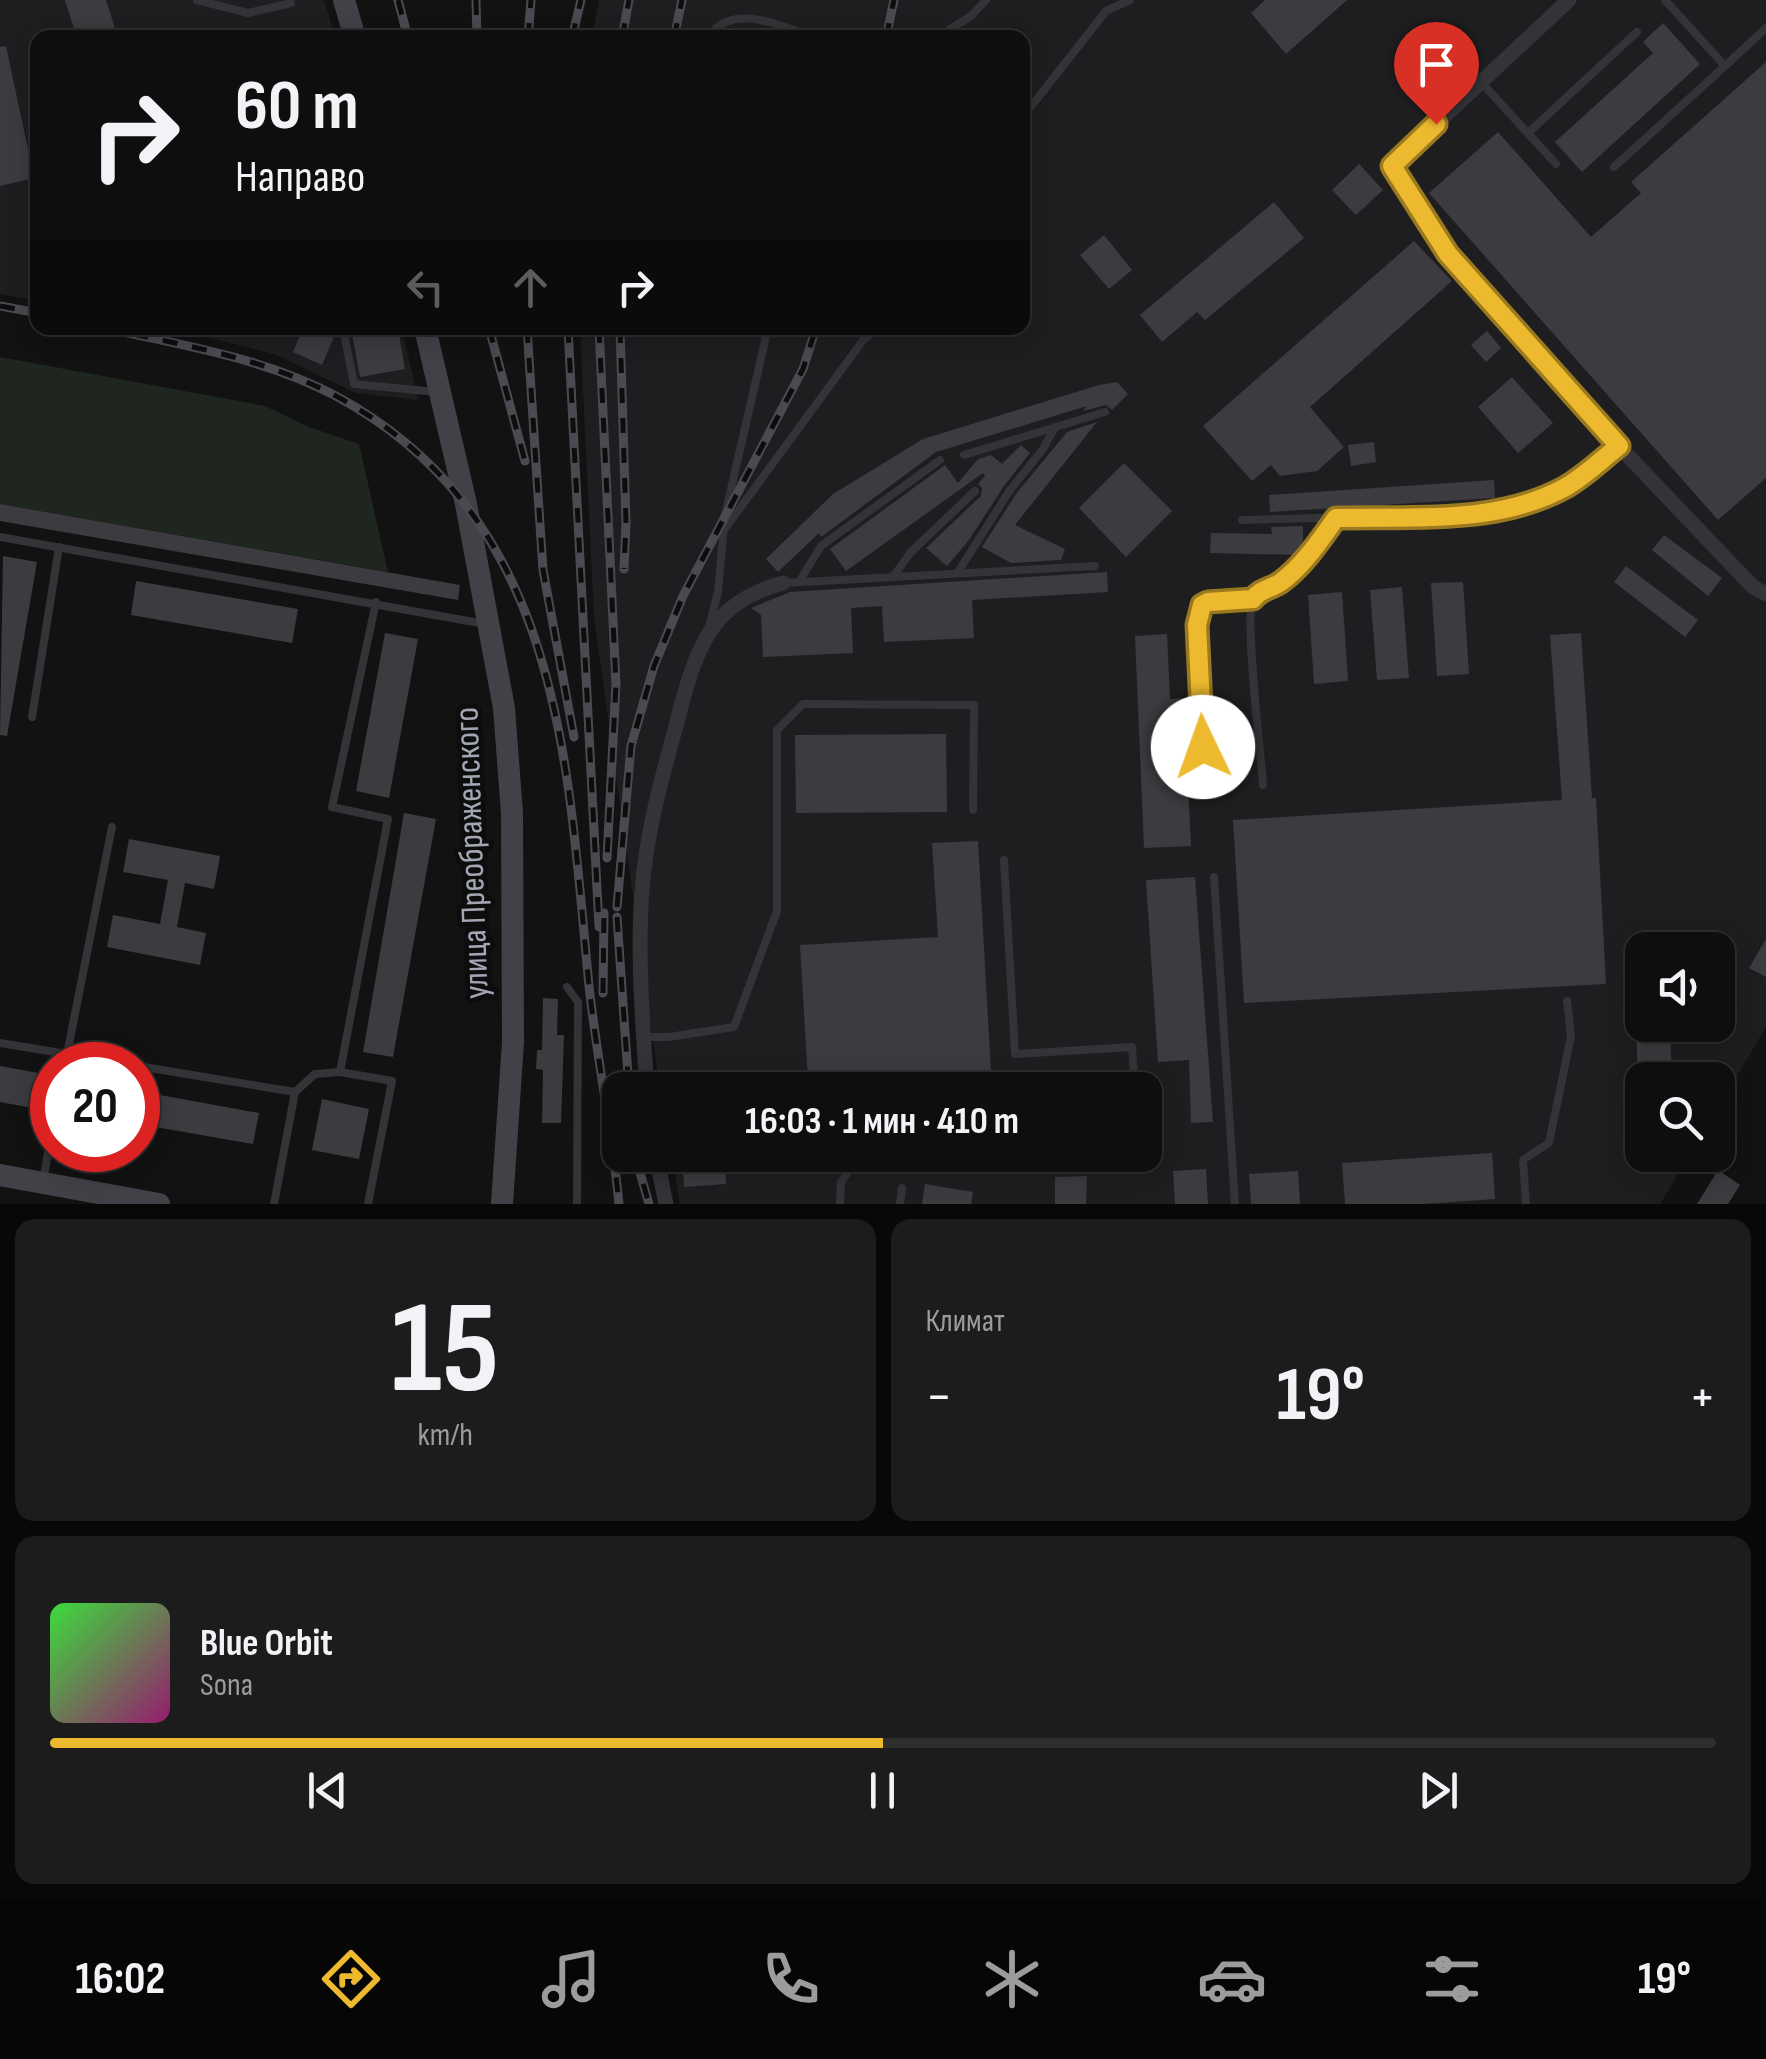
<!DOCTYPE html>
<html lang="ru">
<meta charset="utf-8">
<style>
:root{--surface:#0e0e0e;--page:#1c1c1c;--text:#f1f3f6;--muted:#9b9c9e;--line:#2e2e2e;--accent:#edba2f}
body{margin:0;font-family:"Sofia Sans Condensed",sans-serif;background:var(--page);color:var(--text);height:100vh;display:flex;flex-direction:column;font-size:38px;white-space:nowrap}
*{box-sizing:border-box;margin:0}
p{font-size:32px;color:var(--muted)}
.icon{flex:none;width:55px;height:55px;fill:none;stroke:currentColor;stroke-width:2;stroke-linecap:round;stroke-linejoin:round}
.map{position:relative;height:1204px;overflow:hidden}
.side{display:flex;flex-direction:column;gap:15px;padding:15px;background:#080808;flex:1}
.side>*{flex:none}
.banner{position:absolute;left:30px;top:30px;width:1000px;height:305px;border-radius:20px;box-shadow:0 5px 25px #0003,0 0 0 2px var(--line);background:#0e0e0e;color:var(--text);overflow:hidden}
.controls{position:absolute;left:1625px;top:932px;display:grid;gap:20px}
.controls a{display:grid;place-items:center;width:110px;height:110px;border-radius:20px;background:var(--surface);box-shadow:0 5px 25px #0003,0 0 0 2px var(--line);font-size:50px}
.speed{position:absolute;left:30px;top:1042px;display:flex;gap:20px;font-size:50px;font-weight:700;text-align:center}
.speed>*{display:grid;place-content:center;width:130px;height:130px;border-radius:50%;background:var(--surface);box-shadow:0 5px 25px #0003,0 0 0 2px var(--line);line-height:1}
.speed .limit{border:15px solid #d22;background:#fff;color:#111}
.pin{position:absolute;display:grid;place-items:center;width:85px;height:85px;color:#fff;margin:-102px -42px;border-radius:50% 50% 50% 0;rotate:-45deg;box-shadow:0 0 10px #0007}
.pin .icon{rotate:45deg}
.me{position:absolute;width:110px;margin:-55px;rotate:357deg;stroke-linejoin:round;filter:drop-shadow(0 0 8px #0008)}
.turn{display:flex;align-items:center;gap:35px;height:210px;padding:0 40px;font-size:45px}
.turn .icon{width:130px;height:130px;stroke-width:2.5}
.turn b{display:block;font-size:70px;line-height:85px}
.lanes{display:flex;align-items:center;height:95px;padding:0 40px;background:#0003;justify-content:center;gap:50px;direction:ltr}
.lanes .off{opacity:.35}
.big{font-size:75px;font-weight:700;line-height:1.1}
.side .card{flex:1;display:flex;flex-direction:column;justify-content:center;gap:15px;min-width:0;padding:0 35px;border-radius:20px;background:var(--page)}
.side .dial{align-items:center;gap:0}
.dial b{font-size:130px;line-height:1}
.song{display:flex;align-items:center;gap:30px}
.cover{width:120px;height:120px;border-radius:15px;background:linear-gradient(135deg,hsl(120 70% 55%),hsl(320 70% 35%))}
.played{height:10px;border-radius:5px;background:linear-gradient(90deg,var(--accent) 50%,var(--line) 50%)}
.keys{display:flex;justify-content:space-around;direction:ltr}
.heat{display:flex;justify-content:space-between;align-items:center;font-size:55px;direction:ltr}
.side .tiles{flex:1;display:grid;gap:15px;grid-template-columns:1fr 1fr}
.card:last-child{grid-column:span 2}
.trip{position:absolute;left:602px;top:1072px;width:560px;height:100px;border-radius:20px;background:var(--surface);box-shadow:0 5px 25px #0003,0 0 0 2px var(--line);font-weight:700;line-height:100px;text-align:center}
.menu{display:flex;height:160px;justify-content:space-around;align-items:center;background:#060606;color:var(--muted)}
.menu .icon{width:70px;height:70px}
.menu .selected{color:var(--accent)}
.menu b{font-size:45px;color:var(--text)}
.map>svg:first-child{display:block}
</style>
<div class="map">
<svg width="1766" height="1204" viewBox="0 0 1766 1204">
<rect width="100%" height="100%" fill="#121213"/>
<g fill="#1e1e20" fill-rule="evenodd">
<path d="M0,0H324L335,37L38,38L37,301L0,294Z"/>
<path d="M599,0H1766V1027L1718,1108V1080H1642V1155H1690L1660,1204H680L671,1155H1145V1090H660L594,617L580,328H1022V38L592,37ZM1642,950H1718V1025H1642Z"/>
<path d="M169,328H402L418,400L356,393L274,354Z"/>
</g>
<path fill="#1e261f" d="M0,357L265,406L309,427L359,444L388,572L0,504Z"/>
<g fill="#3c3c40">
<path d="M65,0H106L118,38H77Z"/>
<path d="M1265,0H1347L1286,54L1251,13Z"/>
<path d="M1663,23L1700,64L1582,172L1555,142L1653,53L1643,42Z"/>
<path d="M6,46L34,178L0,186V47Z"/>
<path d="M1766,62V478L1718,520L1429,193L1498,132L1591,237L1641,193L1631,182Z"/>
<path d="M1359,164L1383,190L1356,215L1332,190Z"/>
<path d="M1274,202L1304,238L1205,320L1197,312L1162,342L1140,315Z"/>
<path d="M1104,235L1132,270L1109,289L1080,255Z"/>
<path d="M1414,241L1452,281L1310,407L1344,447L1317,471L1280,476L1271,465L1252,481L1203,426Z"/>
<path d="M303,328H319L335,334L322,365L293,352Z"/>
<path d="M351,328H374L375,334L398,329L405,369L360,377Z"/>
<path d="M1487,331L1501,348L1486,362L1471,345Z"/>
<path d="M1512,377L1553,423L1518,453L1478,407Z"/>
<path d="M1117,382L1128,394L1112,410L1106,405L1083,411L1087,406L936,452L821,537L819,533L778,572L766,559L833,494L923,439L1099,385Z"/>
<path d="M1097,422L1015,525L1065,549L1061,560L1011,563L982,547L1016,494L1067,432Z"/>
<path d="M1374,442L1376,462L1351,466L1348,445Z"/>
<path d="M1021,445L1030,453L1004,486L969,540L947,566L926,548L981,496L982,488L978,484L985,476L983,473L846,571L830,549L945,465L958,483L978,459L991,455L1002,464Z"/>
<path d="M1124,463L1172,511L1126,557L1079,508Z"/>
<path d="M1494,480L1495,498L1270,512L1269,495Z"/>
<path d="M0,504L460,585L458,600L0,521Z"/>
<path d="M1303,526V550L1299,555L1210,553L1211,533L1272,534L1271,527Z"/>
<path d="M1664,535L1722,578L1708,596L1652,550Z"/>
<path d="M3,556L37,562L7,736L0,735Z"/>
<path d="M1626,566L1698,620L1685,637L1614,582Z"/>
<path d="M1107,572L1108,592L972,600L974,638L884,642L882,606L851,608L853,653L763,657L761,615L751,608L790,592Z"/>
<path d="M136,581L298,609L292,643L131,615Z"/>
<path d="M1463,582L1469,674L1437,676L1431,583Z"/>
<path d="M1402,587L1409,678L1377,680L1370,590Z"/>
<path d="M1342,592L1348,681L1314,684L1308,595Z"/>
<path d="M385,633L418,639L389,798L356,791Z"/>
<path d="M1581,633L1592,798H1596L1606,984L1244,1003L1233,820L1562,800L1550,635Z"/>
<path d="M1167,634L1170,699L1184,698L1191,846L1144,848L1135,636Z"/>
<path d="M946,734L947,812L796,813L795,735Z"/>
<path d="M404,813L436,819L393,1057L363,1052Z"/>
<path d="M129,839L220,856L214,889L185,883L177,927L206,933L200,965L107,947L113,915L160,924L168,880L123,872Z"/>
<path d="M978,841L992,1090H961L960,1072L808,1081L800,945L938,937L932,843Z"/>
<path d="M1195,877L1213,1122L1191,1123L1189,1060L1158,1062L1146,880Z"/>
<path d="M1766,939V977L1749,968Z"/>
<path d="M543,998L558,999L557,1035H564L561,1123H542L543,1070L536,1069L537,1050H542Z"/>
<path d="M1636,1025H1670L1672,1080H1638Z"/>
<path d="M0,1066L49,1075L43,1110L0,1102Z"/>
<path d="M138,1091L259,1113L253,1144L138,1124Z"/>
<path d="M322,1099L369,1109L359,1159L312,1150Z"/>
<path d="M1492,1153L1495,1199L1424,1204H1345L1342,1163Z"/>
<path d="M682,1155H715V1166L725,1165L726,1184L684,1187Z"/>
<path d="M1206,1169L1208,1204H1175L1173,1171Z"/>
<path d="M1718,1170L1740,1185L1728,1204H1697Z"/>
<path d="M1298,1171L1300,1204H1251L1249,1174Z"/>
<path d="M1087,1176L1086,1204H1055V1177Z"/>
<path d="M925,1184L973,1192L971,1204H922Z"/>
</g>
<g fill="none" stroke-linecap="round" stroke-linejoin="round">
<g stroke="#333338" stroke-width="8">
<path d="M197,0L248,13L291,3L290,0"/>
<path d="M707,38C733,0 781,27 816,38"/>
<path d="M936,38L971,16L986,0"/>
<path d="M1725,66L1766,28"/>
<path d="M1481,82L1556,164"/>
<path d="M1022,118L1106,11L1130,0"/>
<path d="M1528,133L1637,32"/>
<path d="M1614,167L1725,66L1665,0"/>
<path d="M343,328L354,384L436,392"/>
<path d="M964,455L1105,412"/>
<path d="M1242,520L1469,514C1534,507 1569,487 1619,446"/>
<path d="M724,530L864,339L879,328"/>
<path d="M0,537L485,624"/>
<path d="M958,572L1010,490L1043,449L1055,427"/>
<path d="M893,577L911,552L975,491"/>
<path d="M799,582L821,546L940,460"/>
<path d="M785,583L1095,566"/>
<path d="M709,627L718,592L725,515L768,328"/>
<path d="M32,717L59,547"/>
<path d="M1203,747L1198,614L1208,602L1253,599"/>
<path d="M1263,785C1261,756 1244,615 1253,598C1259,589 1271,588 1280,582C1303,567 1319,540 1336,518"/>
<path d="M1004,860L1015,1054L1132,1047L1135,1090"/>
<path d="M1214,877L1235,1204"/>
<path d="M567,987L578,1002L577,1204"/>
<path d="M644,1037H669L734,1027L777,911V730L803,704L974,705L973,810"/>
<path d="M0,1043L67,1054L112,827"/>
<path d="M65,1065L67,1054L132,1065"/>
<path d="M138,1066L295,1092"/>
<path d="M340,1072L392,1081L368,1204"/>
<path d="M43,1181L52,1131"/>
<path d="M274,1204L295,1092L315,1074L340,1072L388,819L332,807L376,602"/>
<path d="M840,1204L841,1182L860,1155"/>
<path d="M900,1204L902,1188"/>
<path d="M1526,1204L1523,1160L1549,1143L1571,1036L1567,1001"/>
</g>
<g stroke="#333338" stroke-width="15">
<path d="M1569,0L1391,166L1448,253L1614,441L1753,587L1766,594"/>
<path d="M647,1090C643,1025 637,956 642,891C646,835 661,780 676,726C683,698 691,666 705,640C722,608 750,592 783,583"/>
<path d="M656,1155L666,1204"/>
</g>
<g stroke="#414248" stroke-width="22">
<path d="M344,0L355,38"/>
<path d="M425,328L466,504L504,708L512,813L513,1042L502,1204"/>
<path d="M0,1175L159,1204"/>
</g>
<defs>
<g id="rail">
<path d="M398,0L408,38"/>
<path d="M476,0L477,38"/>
<path d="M528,38L531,0"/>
<path d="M572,38L581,0"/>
<path d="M622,38L629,0"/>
<path d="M674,38L682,0"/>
<path d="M886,38L894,0"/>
<path d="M0,306L38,313"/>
<path d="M104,328C183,345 264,358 336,396C563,519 567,761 589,986C597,1059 612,1131 619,1204"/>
<path d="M489,328L525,461"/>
<path d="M527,328L543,570L574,737"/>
<path d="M568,328L599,927"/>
<path d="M599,328L616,684L607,858"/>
<path d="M620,328L626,523L624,569"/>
<path d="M617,907L631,746L654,666L683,596L803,369L816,328"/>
<path d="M617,917L629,1090"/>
<path d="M603,993L604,913"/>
<path d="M635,1155L649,1204"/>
</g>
</defs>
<use href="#rail" stroke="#4a4b51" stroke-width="9"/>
<use href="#rail" stroke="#0d0d0e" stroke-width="5" stroke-dasharray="15" stroke-linecap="butt"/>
</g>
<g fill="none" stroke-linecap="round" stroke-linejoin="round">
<defs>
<path id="route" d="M1203,747L1197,625L1202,605L1208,602L1253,599C1260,589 1271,589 1281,582C1304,565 1320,540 1336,518C1411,516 1495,525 1564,488C1584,477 1601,460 1619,446L1448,254L1392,166L1436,124"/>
</defs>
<use href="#route" stroke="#9a791f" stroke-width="25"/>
<use href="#route" stroke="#edba2f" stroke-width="18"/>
</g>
<g text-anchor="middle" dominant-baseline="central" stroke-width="10" stroke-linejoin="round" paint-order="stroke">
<g font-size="35" fill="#a3a7b4" stroke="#0d0d0e">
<text transform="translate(472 853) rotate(-92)">улица Преображенского</text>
</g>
</g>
</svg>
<div class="controls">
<a><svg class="icon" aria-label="sound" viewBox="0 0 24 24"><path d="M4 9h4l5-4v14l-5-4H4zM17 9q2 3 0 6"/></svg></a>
<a><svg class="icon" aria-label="search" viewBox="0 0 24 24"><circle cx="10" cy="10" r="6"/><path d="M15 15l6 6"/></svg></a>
</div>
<div class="speed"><div class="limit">20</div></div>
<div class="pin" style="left:1436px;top:124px;background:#d93025"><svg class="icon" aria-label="arrive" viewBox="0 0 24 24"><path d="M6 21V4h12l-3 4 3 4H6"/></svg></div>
<svg class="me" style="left:1203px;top:747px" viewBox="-20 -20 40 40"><circle r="19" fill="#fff"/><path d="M0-13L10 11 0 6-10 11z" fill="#edba2f"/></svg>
<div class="trip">16:03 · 1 мин · 410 m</div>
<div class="banner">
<div class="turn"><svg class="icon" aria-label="right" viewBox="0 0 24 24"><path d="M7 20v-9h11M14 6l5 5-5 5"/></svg><div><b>60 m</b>Направо</div></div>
<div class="lanes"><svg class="icon off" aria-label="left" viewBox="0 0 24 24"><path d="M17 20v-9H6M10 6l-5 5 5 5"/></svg><svg class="icon off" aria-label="ahead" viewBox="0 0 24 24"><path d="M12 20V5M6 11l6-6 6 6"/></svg><svg class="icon" aria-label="right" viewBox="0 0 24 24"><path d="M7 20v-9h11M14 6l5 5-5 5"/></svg></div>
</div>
</div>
<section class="side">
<div class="tiles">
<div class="card dial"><b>15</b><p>km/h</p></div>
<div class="card"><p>Климат</p>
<div class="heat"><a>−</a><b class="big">19°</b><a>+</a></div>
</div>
<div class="card">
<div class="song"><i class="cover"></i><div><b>Blue Orbit</b><p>Sona</p></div></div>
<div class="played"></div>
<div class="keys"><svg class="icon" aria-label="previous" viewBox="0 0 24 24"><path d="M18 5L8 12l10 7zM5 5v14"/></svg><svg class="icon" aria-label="pause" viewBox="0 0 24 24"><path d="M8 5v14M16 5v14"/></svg><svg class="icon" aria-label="next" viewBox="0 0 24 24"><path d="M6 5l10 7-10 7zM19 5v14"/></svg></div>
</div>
</div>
</section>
<nav class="menu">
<b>16:02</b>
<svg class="icon selected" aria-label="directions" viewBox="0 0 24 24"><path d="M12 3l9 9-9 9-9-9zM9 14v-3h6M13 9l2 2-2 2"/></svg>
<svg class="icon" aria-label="music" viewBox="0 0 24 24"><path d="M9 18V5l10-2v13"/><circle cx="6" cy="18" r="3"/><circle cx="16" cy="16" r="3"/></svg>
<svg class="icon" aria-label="phone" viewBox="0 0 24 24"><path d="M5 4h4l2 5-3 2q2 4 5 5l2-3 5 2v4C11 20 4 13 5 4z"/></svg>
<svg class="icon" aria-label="climate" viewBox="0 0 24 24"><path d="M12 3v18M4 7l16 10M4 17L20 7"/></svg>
<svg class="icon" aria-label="car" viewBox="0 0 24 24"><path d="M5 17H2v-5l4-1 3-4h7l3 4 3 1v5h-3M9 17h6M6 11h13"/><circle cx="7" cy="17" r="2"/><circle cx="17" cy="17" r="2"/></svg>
<svg class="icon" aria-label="filters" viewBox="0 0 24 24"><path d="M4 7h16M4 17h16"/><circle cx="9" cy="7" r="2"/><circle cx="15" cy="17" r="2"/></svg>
<b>19°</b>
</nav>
